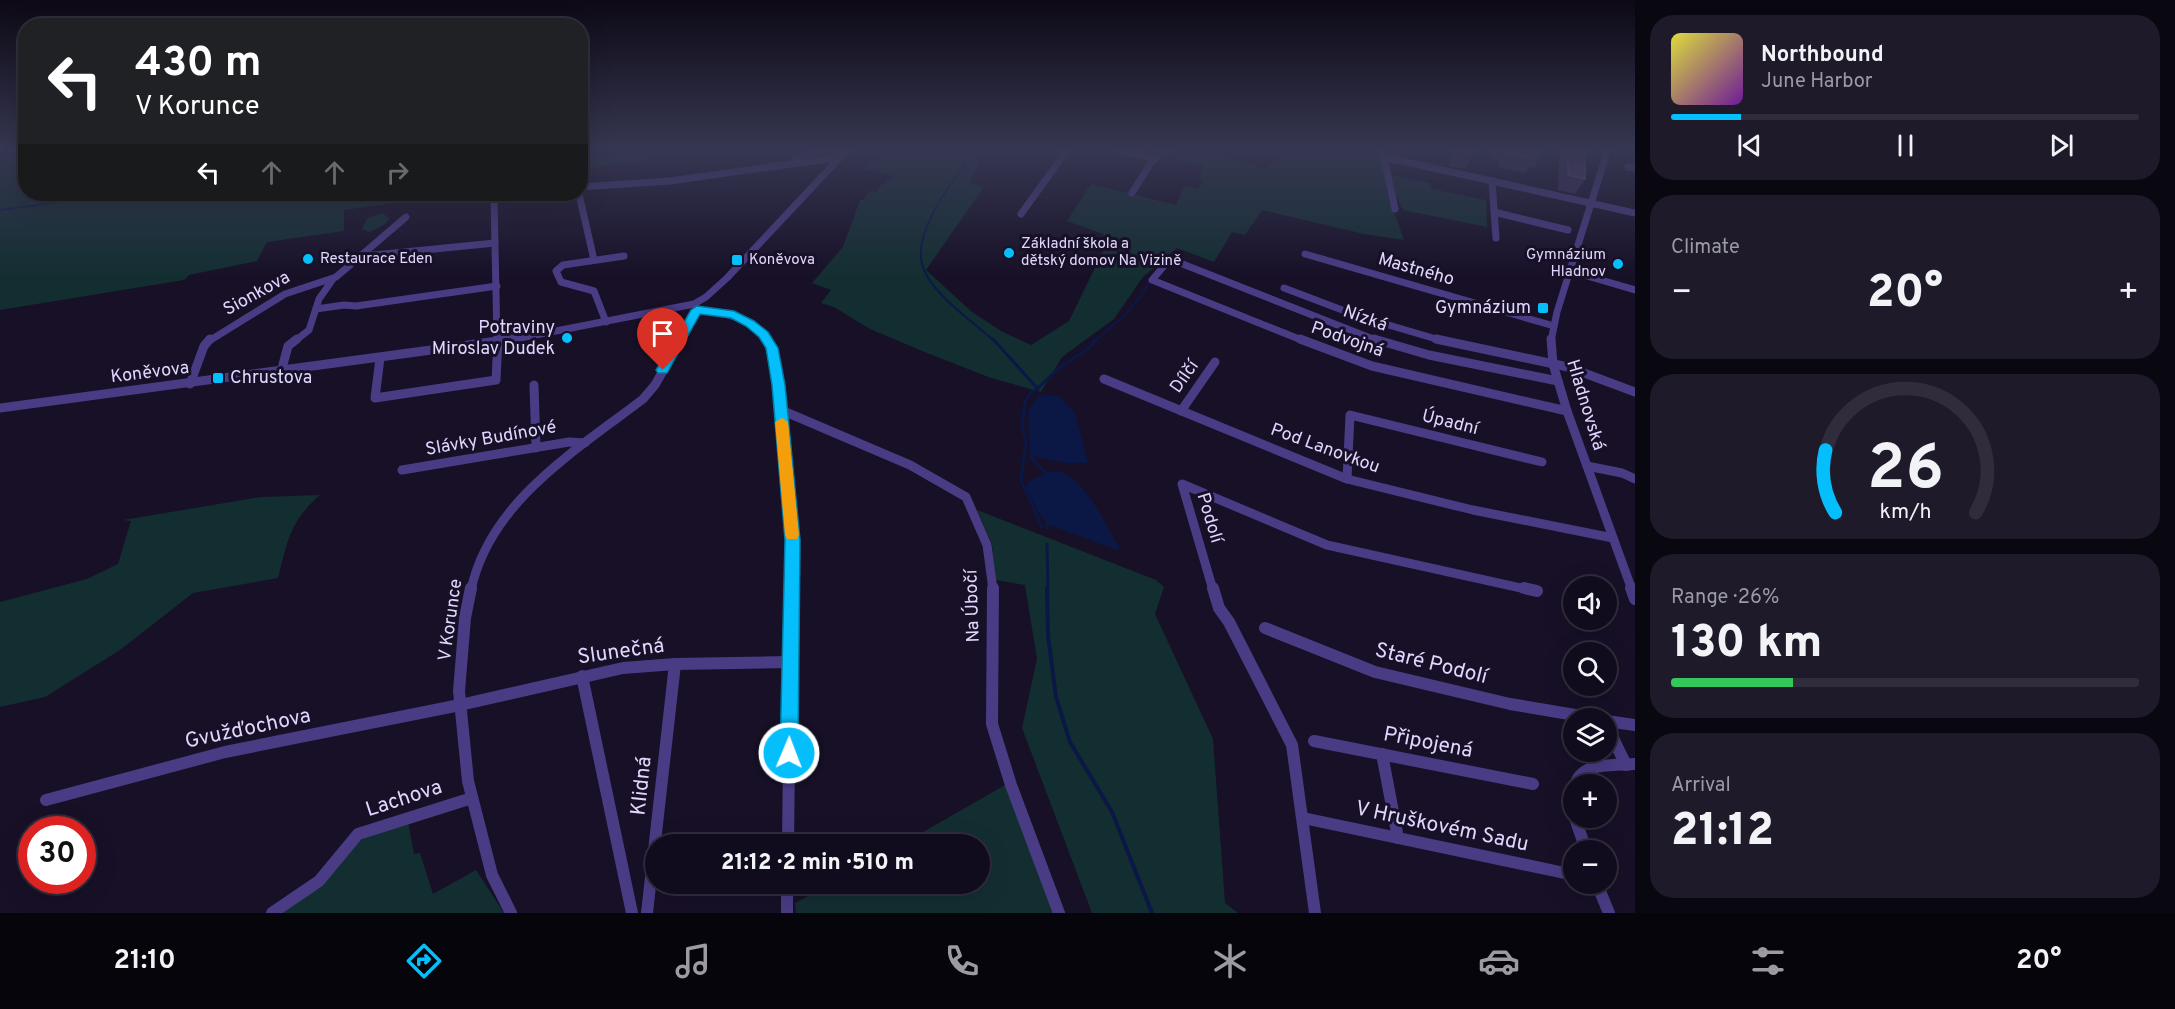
<!DOCTYPE html>
<meta charset="utf-8">
<style>
:root{--surface:#110c1d;--page:#1e1a2a;--text:#f1f3f6;--muted:#9c9ba4;--line:#302c3b;--accent:#05bffc}
body{margin:0;font-family:Overpass,sans-serif;background:var(--page);color:var(--text);height:100vh;display:flex;flex-direction:column;font-size:22px;white-space:nowrap}
*{box-sizing:border-box;margin:0}
p{font-size:20px;color:var(--muted)}
.icon{flex:none;width:33px;height:33px;fill:none;stroke:currentColor;stroke-width:2;stroke-linecap:round;stroke-linejoin:round}
.map{position:relative;flex:1;overflow:hidden}
.side{display:flex;flex-direction:column;gap:15px;padding:15px;background:#090710;width:540px}
.side>*{flex:none}
.guide{position:absolute;left:18px;top:18px;width:570px;height:183px;border-radius:24px;box-shadow:0 6px 24px #0002,0 0 0 2px var(--line);background:#202124;color:#fff;overflow:hidden}
.tools{position:absolute;left:1563px;top:576px;display:grid;gap:12px}
.tools a{display:grid;place-items:center;width:54px;height:54px;border-radius:50%;background:var(--surface);box-shadow:0 6px 24px #0002,0 0 0 2px var(--line);font-size:30px}
.speed{position:absolute;left:18px;top:816px;display:flex;gap:12px;font-size:30px;font-weight:700;text-align:center}
.speed>*{display:grid;place-content:center;width:78px;height:78px;border-radius:50%;background:var(--surface);box-shadow:0 6px 24px #0002,0 0 0 2px var(--line);line-height:1}
.speed .limit{border:9px solid #d22;background:#fff;color:#111}
.pin{position:absolute;display:grid;place-items:center;width:51px;height:51px;color:#fff;margin:-62px -26px;border-radius:50% 50% 50% 0;rotate:-45deg;box-shadow:0 0 6px #0007}
.pin .icon{rotate:45deg}
.me{position:absolute;width:66px;margin:-33px;rotate:1deg;stroke-linejoin:round;filter:drop-shadow(0 0 4px #0008)}
.turn{display:flex;align-items:center;gap:21px;height:126px;padding:0 18px;font-size:27px}
.turn .icon{width:78px;height:78px;stroke-width:2.5}
.turn b{display:block;font-size:42px;line-height:51px}
.lanes{display:flex;align-items:center;height:57px;padding:0 18px;background:#0003;justify-content:center;gap:30px;direction:ltr}
.lanes .off{opacity:.35}
.big{font-size:45px;font-weight:800;line-height:1.1}
.side .widget{flex:1;display:flex;flex-direction:column;justify-content:center;gap:9px;min-width:0;padding:0 21px;border-radius:24px;background:var(--page)}
.side .dial{align-items:center;gap:0}
.dial svg{height:156px;overflow:visible;fill:none;stroke:var(--line);stroke-width:7;stroke-linecap:round;text-anchor:middle}
.dial text{fill:var(--text);stroke:none}
.song{display:flex;align-items:center;gap:18px}
.cover{width:72px;height:72px;border-radius:9px;background:linear-gradient(135deg,hsl(60 70% 55%),hsl(280 70% 35%))}
.played{height:6px;border-radius:3px;background:linear-gradient(90deg,var(--accent) 15%,var(--line) 15%)}
.keys{display:flex;justify-content:space-around;direction:ltr}
.heat{display:flex;justify-content:space-between;align-items:center;font-size:33px;direction:ltr}
.charge{height:9px;border-radius:4px;background:linear-gradient(90deg,#34c759 26%,var(--line) 0)}
.trip{position:absolute;left:645px;top:834px;width:345px;height:60px;border-radius:30px;background:var(--surface);box-shadow:0 6px 24px #0002,0 0 0 2px var(--line);font-weight:800;line-height:60px;text-align:center}
.menu{display:flex;height:96px;justify-content:space-around;align-items:center;background:#07050c;color:var(--muted)}
.menu .icon{width:42px;height:42px}
.menu .selected{color:var(--accent)}
.menu b{font-size:27px;color:var(--text)}
main{display:flex;flex:1;min-height:0}
.map>svg:first-child{display:block}
</style>
<main>
<div class="map">
<svg width="1635" height="913" viewBox="0 0 1635 913">
<rect width="100%" height="100%" fill="#171027"/>
<g fill="#132e31">
<path d="M0,149H25L26,194H407V201L344,210V231L267,242L257,261L189,275L184,280L0,310Z"/>
<path d="M580,149H727L581,169Z"/>
<path d="M886,149H985L984,152L989,153L976,161L979,162L970,183L984,187L926,270L972,312L1001,331L1031,345L1069,321L1107,243L1103,234L1067,221L1091,184L1176,205L1185,186L1198,189L1203,181L1199,180L1203,166L1163,157L1173,149H1206L1264,169L1276,161L1275,159L1293,152V149H1376L1383,161L1389,198L1404,240L1364,234L1262,210L1245,235L1232,232L1214,262L1177,248L1143,277L1114,319L1062,357L1041,392L991,378L927,353L870,329L834,307L821,303L831,290L812,283L843,247L860,200H863L870,191L876,192L882,184H885L893,176L861,168Z"/>
<path d="M1392,175L1430,183L1432,189L1486,200L1487,227L1403,210L1395,193Z"/>
<path d="M382,213L390,218L384,225L369,232L362,229L367,218Z"/>
<path d="M320,495C289,522 288,541 278,578L193,593L120,650L45,697L0,707V602L87,579L118,564L131,521L123,520L261,497Z"/>
<path d="M977,510L1156,580L1164,587L1155,614L1213,739L1225,903L1238,913H1092L1022,728L1037,659L1025,585L995,580L992,544Z"/>
<path d="M1007,784L1056,913H796L795,903L831,884H980V844H902Z"/>
<path d="M408,822L414,854L420,853L433,894L476,870L504,913H278L360,839Z"/>
</g>
<g fill="#0b1845">
<path d="M1039,395L1059,396L1075,413L1088,463H1064L1030,456L1028,411Z"/>
<path d="M1060,471C1090,486 1102,520 1120,548L1117,550L1049,525L1039,513L1026,487L1028,482L1047,472Z"/>
</g>
<g fill="none" stroke-linecap="round" stroke-linejoin="round">
<g stroke="#0b1845" stroke-width="2">
<path d="M965,164C948,188 914,232 922,264C929,293 973,321 994,341"/>
<path d="M0,210L105,196"/>
<path d="M1095,341L1124,316L1141,296L1155,272"/>
</g>
<g stroke="#0b1845" stroke-width="3">
<path d="M993,339L1038,389L1031,392L1025,402L1022,425L1026,442L1021,480L1042,527"/>
<path d="M1038,388L1059,368L1089,348L1096,339"/>
<path d="M1033,453L1030,456L1047,474"/>
<path d="M1047,520V528"/>
<path d="M1047,544L1048,590"/>
</g>
<path stroke="#0b1845" stroke-width="4" d="M1047,588L1048,635L1056,697L1070,742L1112,812L1152,913"/>
<g stroke="#493c85" stroke-width="7">
<path d="M831,149L836,160"/>
<path d="M1116,149L1155,159"/>
<path d="M1380,149L1384,157L1395,209"/>
<path d="M1384,157L1635,213"/>
<path d="M794,160L824,149"/>
<path d="M1628,167L1635,168"/>
<path d="M1492,181L1496,238"/>
<path d="M580,187L670,181L827,159L836,160"/>
<path d="M1132,193L1152,161L1168,149"/>
<path d="M579,194L594,260"/>
<path d="M1494,212L1568,230"/>
<path d="M1021,214L1068,149"/>
<path d="M1305,254L1554,326"/>
<path d="M364,256L495,243"/>
<path d="M1570,271L1635,290"/>
<path d="M1284,288L1358,316L1443,341"/>
<path d="M316,309L344,305L356,306L497,286"/>
<path d="M697,310C723,313 752,316 767,341"/>
<path d="M606,322L594,291L561,282L556,271L563,265L624,256"/>
<path d="M209,341L285,294L336,277L406,217"/>
<path d="M295,341L309,330L319,299L333,279"/>
<path d="M497,341L494,198L530,194"/>
<path d="M505,341L694,304L706,297L727,278L848,149"/>
<path d="M680,341L697,310"/>
<path d="M1304,341L1152,280L1170,259L1378,341"/>
<path d="M1551,341L1557,312L1608,149"/>
</g>
<g stroke="#493c85" stroke-width="9">
<path d="M766,339L776,363L792,540L791,590"/>
<path d="M1300,339L1372,366L1567,411"/>
<path d="M1374,339L1429,355L1558,381"/>
<path d="M1436,339L1568,367L1635,392"/>
<path d="M1551,339L1553,364L1567,411L1632,590"/>
<path d="M380,358L375,398L496,380L498,339"/>
<path d="M281,372L288,346L297,339"/>
<path d="M1104,379L1347,479L1473,510L1613,538"/>
<path d="M190,384L204,346L210,339"/>
<path d="M534,385L536,448"/>
<path d="M0,408L513,339"/>
<path d="M781,410L910,465L966,497L987,545L993,590"/>
<path d="M1181,411L1215,362"/>
<path d="M1587,466L1622,473L1635,479"/>
<path d="M402,470L569,442L585,443"/>
<path d="M1347,479L1350,415L1542,462"/>
<path d="M471,590C490,501 577,450 643,399L655,385L681,339"/>
<path d="M1213,590L1182,484L1327,545L1530,590"/>
</g>
<g stroke="#493c85" stroke-width="12">
<path d="M471,588L465,618L459,691L468,781L492,875L511,913"/>
<path d="M993,588L992,724L1011,785L1059,913"/>
<path d="M1213,588L1219,608L1229,622L1292,745L1315,913"/>
<path d="M1524,588L1537,591"/>
<path d="M1631,588L1635,599"/>
<path d="M1265,628L1375,672L1510,704L1593,718"/>
<path d="M582,676L632,913"/>
<path d="M1606,721L1635,725"/>
<path d="M1606,724L1626,765"/>
<path d="M1314,741L1533,784"/>
<path d="M1382,754L1398,838"/>
<path d="M46,800L225,752L460,705L623,668L675,664L790,662"/>
<path d="M1574,812C1568,762 1595,766 1635,764"/>
<path d="M1303,818L1574,875"/>
<path d="M1575,818L1586,850"/>
<path d="M788,844L791,588"/>
<path d="M787,884V913"/>
<path d="M1597,884L1609,913"/>
<path d="M272,913L319,881L358,834L472,798"/>
<path d="M647,913L675,664"/>
</g>
</g>
<g fill="#382955">
<path d="M1452,149H1474L1473,154L1465,169L1449,166Z"/>
<path d="M1492,149H1542V154L1534,168L1529,167L1525,173L1498,167V160L1491,159Z"/>
<path d="M1563,149H1585V179L1575,194L1558,190L1559,155Z"/>
</g>
<g fill="#4a3c67" stroke="#62547f" stroke-width="1.5">
<path d="M1457,149H1474L1473,154L1457,151Z"/>
<path d="M1506,149H1542V154L1534,152V159L1506,153Z"/>
<path d="M1568,149H1585V179L1568,175Z"/>
</g>
<linearGradient id="sky" x2="0" y2="1"><stop stop-color="#0d0915"/><stop offset="0.54" stop-color="#363752"/><stop offset="1" stop-color="#363752" stop-opacity="0"/></linearGradient>
<rect width="1635" height="277" fill="url(#sky)"/>
<path fill="#05bffc" stroke="#037ca4" stroke-width="1.5" d="M697,306L734,311L754,321L768,332L778,348L785,385L800,540L798,753L795,759L789,762L783,759L780,753L785,540L772,385L766,348L759,337L746,326L731,318L700,314L667,373H658L656,370L691,310Z"/>
<path fill="#f59e0b" d="M782,418L788,422L799,535L797,539H787L785,535L775,422Z"/>
<g fill="#05bffc" stroke="#171027" stroke-width="2">
<circle cx="1009" cy="253" r="6"/>
<circle cx="308" cy="259" r="6"/>
<rect x="731" y="254" width="12" height="12" rx="3"/>
<circle cx="1618" cy="264" r="6"/>
<rect x="1537" y="302" width="12" height="12" rx="3"/>
<circle cx="567" cy="338" r="6"/>
<rect x="212" y="372" width="12" height="12" rx="3"/>
</g>
<g text-anchor="middle" dominant-baseline="central" stroke-width="6" stroke-linejoin="round" paint-order="stroke">
<g font-size="15" fill="#e1d7fe" stroke="#171027" text-anchor="start">
<text x="1021" y="244">Základní škola a<tspan x="1021" dy="17">dětský domov Na Vizině</tspan></text>
<text x="1606" y="255" text-anchor="end">Gymnázium<tspan x="1606" dy="17">Hladnov</tspan></text>
<text x="320" y="259">Restaurace Eden</text>
<text x="749" y="260">Koněvova</text>
</g>
<g font-size="18" fill="#e1d7fe" stroke="#171027">
<text transform="translate(1416 270) rotate(16)">Mastného</text>
<text transform="translate(257 294) rotate(-29)">Sionkova</text>
<text transform="translate(1365 319) rotate(20)">Nízká</text>
<text transform="translate(1347 340) rotate(19)">Podvojná</text>
<text transform="translate(150 373) rotate(-7)">Koněvova</text>
<text transform="translate(1185 377) rotate(-55)">Dílčí</text>
<text transform="translate(1585 405) rotate(73)">Hladnovská</text>
<text transform="translate(1450 423) rotate(14)">Úpadní</text>
<text transform="translate(491 439) rotate(-10)">Slávky Budínové</text>
<text transform="translate(1325 449) rotate(20)">Pod Lanovkou</text>
<text transform="translate(1209 518) rotate(73)">Podolí</text>
<text transform="translate(973 606) rotate(-92)">Na Úbočí</text>
<text transform="translate(451 620) rotate(-82)">V Korunce</text>
</g>
<g font-size="18" fill="#e1d7fe" stroke="#171027" text-anchor="end">
<text x="1531" y="308">Gymnázium</text>
<text x="555" y="328">Potraviny<tspan x="555" dy="21">Miroslav Dudek</tspan></text>
<text x="230" y="378" text-anchor="start">Chrustova</text>
</g>
<g font-size="21" fill="#e1d7fe" stroke="#171027">
<text transform="translate(621 652) rotate(-8)">Slunečná</text>
<text transform="translate(1431 664) rotate(14)">Staré Podolí</text>
<text transform="translate(248 729) rotate(-12)">Gvužďochova</text>
<text transform="translate(1428 743) rotate(11)">Připojená</text>
<text transform="translate(642 786) rotate(-84)">Klidná</text>
<text transform="translate(404 799) rotate(-18)">Lachova</text>
<text transform="translate(1442 827) rotate(12)">V Hruškovém Sadu</text>
</g>
</g>
</svg>
<div class="tools">
<a><svg class="icon" aria-label="sound" viewBox="0 0 24 24"><path d="M4 9h4l5-4v14l-5-4H4zM17 9q2 3 0 6"/></svg></a>
<a><svg class="icon" aria-label="search" viewBox="0 0 24 24"><circle cx="10" cy="10" r="6"/><path d="M15 15l6 6"/></svg></a>
<a><svg class="icon" aria-label="layers" viewBox="0 0 24 24"><path d="M12 4l9 5-9 5-9-5zM3 14l9 5 9-5"/></svg></a>
<a>+</a>
<a>−</a>
</div>
<div class="speed"><div class="limit">30</div></div>
<div class="pin" style="left:663px;top:370px;background:#d93025"><svg class="icon" aria-label="arrive" viewBox="0 0 24 24"><path d="M6 21V4h12l-3 4 3 4H6"/></svg></div>
<svg class="me" style="left:789px;top:753px" viewBox="-20 -20 40 40"><circle r="17" fill="#05bffc" stroke="#fff" stroke-width="3"/><path d="M0-11L8 9 0 5-8 9z" fill="#fff"/></svg>
<div class="trip">21:12 · 2 min · 510 m</div>
<div class="guide">
<div class="turn"><svg class="icon" aria-label="left" viewBox="0 0 24 24"><path d="M17 20v-9H6M10 6l-5 5 5 5"/></svg><div><b>430 m</b>V Korunce</div></div>
<div class="lanes"><svg class="icon" aria-label="left" viewBox="0 0 24 24"><path d="M17 20v-9H6M10 6l-5 5 5 5"/></svg><svg class="icon off" aria-label="ahead" viewBox="0 0 24 24"><path d="M12 20V5M6 11l6-6 6 6"/></svg><svg class="icon off" aria-label="ahead" viewBox="0 0 24 24"><path d="M12 20V5M6 11l6-6 6 6"/></svg><svg class="icon off" aria-label="right" viewBox="0 0 24 24"><path d="M7 20v-9h11M14 6l5 5-5 5"/></svg></div>
</div>
</div>
<section class="side">
<div class="widget">
<div class="song"><i class="cover"></i><div><b>Northbound</b><p>June Harbor</p></div></div>
<div class="played"></div>
<div class="keys"><svg class="icon" aria-label="previous" viewBox="0 0 24 24"><path d="M18 5L8 12l10 7zM5 5v14"/></svg><svg class="icon" aria-label="pause" viewBox="0 0 24 24"><path d="M8 5v14M16 5v14"/></svg><svg class="icon" aria-label="next" viewBox="0 0 24 24"><path d="M6 5l10 7-10 7zM19 5v14"/></svg></div>
</div>
<div class="widget"><p>Climate</p>
<div class="heat"><a>−</a><b class="big">20°</b><a>+</a></div>
</div>
<div class="widget dial"><svg viewBox="0 0 100 80">
<path d="M14 69A42 42 0 1 1 86 69"/>
<path d="M14 69A42 42 0 0 1 9 37" stroke="#05bffc"/>
<text x="50" y="56" font-size="32" font-weight="700">26</text>
<text x="50" y="72" font-size="11">km/h</text>
</svg></div>
<div class="widget"><p>Range · 26%</p><b class="big">130 km</b><div class="charge"></div></div>
<div class="widget"><p>Arrival</p><b class="big">21:12</b></div>
</section>
</main>
<nav class="menu">
<b>21:10</b>
<svg class="icon selected" aria-label="directions" viewBox="0 0 24 24"><path d="M12 3l9 9-9 9-9-9zM9 14v-3h6M13 9l2 2-2 2"/></svg>
<svg class="icon" aria-label="music" viewBox="0 0 24 24"><path d="M9 18V5l10-2v13"/><circle cx="6" cy="18" r="3"/><circle cx="16" cy="16" r="3"/></svg>
<svg class="icon" aria-label="phone" viewBox="0 0 24 24"><path d="M5 4h4l2 5-3 2q2 4 5 5l2-3 5 2v4C11 20 4 13 5 4z"/></svg>
<svg class="icon" aria-label="climate" viewBox="0 0 24 24"><path d="M12 3v18M4 7l16 10M4 17L20 7"/></svg>
<svg class="icon" aria-label="car" viewBox="0 0 24 24"><path d="M5 17H2v-5l4-1 3-4h7l3 4 3 1v5h-3M9 17h6M6 11h13"/><circle cx="7" cy="17" r="2"/><circle cx="17" cy="17" r="2"/></svg>
<svg class="icon" aria-label="filters" viewBox="0 0 24 24"><path d="M4 7h16M4 17h16"/><circle cx="9" cy="7" r="2"/><circle cx="15" cy="17" r="2"/></svg>
<b>20°</b>
</nav>
